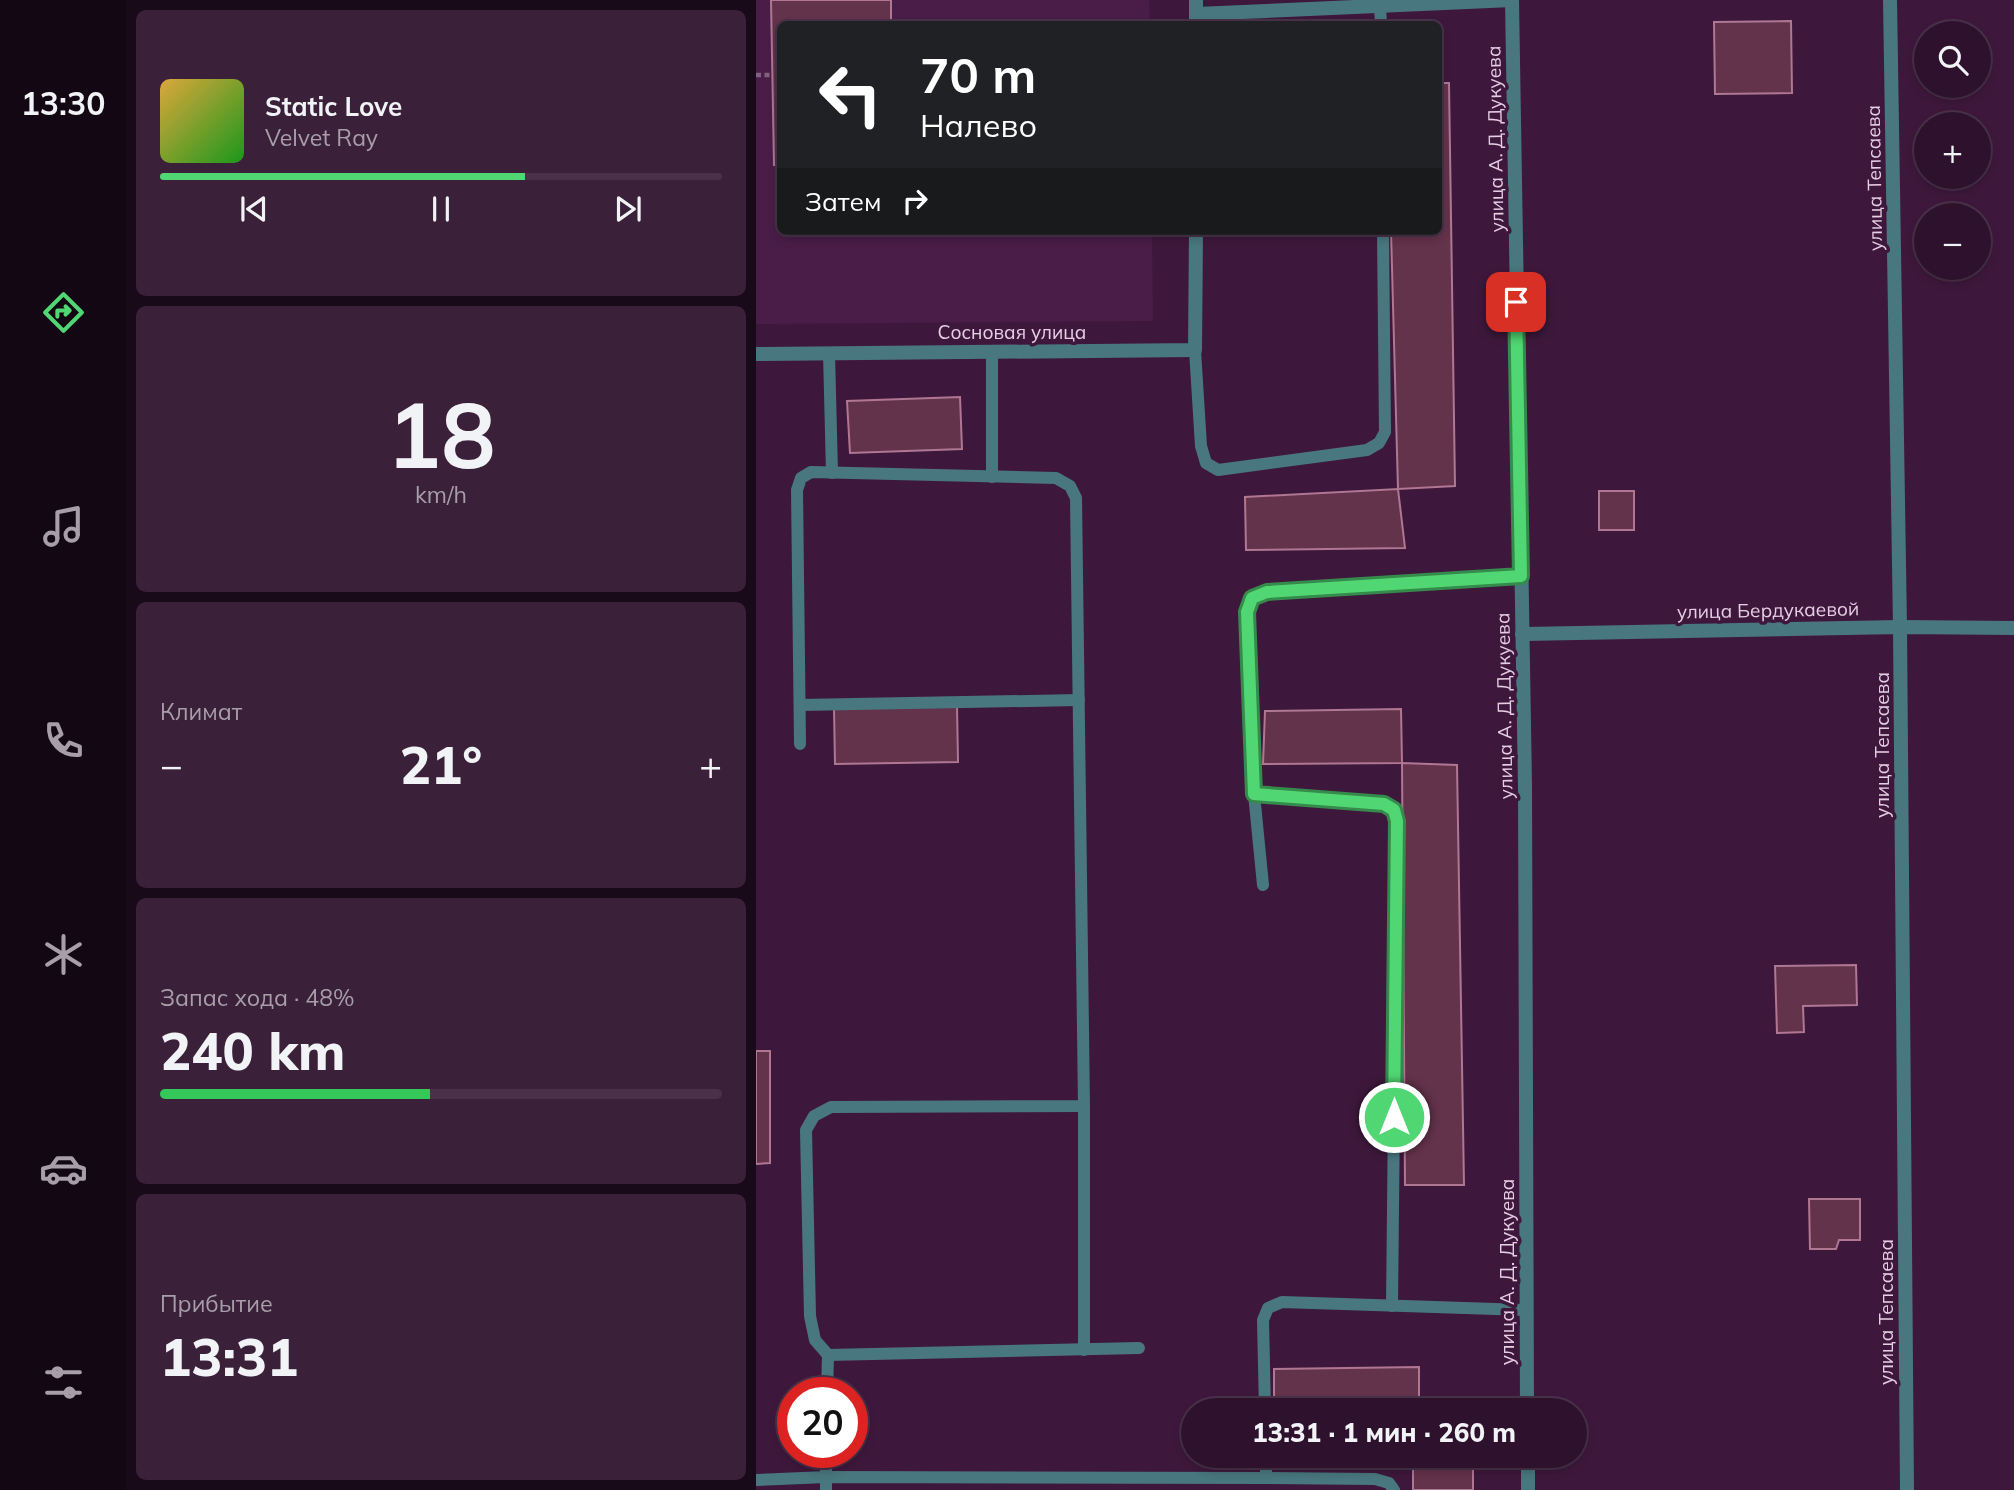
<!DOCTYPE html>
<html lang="ru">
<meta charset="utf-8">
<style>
:root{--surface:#2e122d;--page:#3a2039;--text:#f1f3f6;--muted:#a79eaa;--line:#493249;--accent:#51d674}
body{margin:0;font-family:Mulish,sans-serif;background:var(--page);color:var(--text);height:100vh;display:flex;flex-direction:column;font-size:26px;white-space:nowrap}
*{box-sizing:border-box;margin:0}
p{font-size:23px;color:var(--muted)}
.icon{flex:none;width:38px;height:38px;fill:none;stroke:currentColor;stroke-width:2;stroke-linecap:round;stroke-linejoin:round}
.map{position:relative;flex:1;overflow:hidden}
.sheet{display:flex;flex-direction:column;gap:10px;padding:10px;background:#190a19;width:630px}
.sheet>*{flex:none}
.hud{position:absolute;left:21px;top:21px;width:665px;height:214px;border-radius:10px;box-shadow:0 4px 10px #0003,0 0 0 2px var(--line);background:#202124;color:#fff;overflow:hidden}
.tools{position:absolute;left:1158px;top:21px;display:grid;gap:14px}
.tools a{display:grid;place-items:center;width:77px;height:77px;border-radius:50%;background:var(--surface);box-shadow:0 4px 10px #0003,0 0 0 2px var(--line);font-size:35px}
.speed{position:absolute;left:21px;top:1377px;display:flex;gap:14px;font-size:35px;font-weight:700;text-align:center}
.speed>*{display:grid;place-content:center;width:91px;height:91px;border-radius:50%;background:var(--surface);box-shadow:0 4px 10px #0003,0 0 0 2px var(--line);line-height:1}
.speed .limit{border:10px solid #d22;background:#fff;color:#111}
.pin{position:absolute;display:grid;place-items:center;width:60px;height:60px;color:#fff;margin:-30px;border-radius:14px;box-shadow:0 4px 10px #0006}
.me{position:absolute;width:77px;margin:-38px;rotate:0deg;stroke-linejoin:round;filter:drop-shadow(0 0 5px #0008)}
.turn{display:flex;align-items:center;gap:24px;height:147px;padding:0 28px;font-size:32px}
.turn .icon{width:91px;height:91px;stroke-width:2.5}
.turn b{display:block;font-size:49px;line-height:60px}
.then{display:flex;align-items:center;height:66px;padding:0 28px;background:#0003;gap:14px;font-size:26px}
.big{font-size:52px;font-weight:800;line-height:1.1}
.sheet .widget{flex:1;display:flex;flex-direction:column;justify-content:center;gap:10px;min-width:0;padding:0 24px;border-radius:10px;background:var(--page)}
.sheet .dial{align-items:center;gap:0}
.dial b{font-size:91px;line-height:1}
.song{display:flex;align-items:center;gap:21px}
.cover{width:84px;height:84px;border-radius:10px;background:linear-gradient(135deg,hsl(40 70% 55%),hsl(120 70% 35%))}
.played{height:7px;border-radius:4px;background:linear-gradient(90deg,var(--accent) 65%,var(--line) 65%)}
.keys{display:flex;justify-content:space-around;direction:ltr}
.heat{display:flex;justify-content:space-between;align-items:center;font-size:38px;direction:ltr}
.charge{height:10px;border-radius:5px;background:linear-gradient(90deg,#34c759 48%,var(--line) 0)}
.trip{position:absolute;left:425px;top:1398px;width:406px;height:70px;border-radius:35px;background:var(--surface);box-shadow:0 4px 10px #0003,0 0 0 2px var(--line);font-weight:800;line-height:70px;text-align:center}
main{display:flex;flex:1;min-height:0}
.menu{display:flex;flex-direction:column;width:126px;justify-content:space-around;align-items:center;background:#120712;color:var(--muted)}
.menu .icon{width:49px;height:49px}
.menu .current{color:var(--accent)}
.menu b{font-size:32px;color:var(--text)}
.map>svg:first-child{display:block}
</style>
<main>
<nav class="menu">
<b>13:30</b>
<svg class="icon current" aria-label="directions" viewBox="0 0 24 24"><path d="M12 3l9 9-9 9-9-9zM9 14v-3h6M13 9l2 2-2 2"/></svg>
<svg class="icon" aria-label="music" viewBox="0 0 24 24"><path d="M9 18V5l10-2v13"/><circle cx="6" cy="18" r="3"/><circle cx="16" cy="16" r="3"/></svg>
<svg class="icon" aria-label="phone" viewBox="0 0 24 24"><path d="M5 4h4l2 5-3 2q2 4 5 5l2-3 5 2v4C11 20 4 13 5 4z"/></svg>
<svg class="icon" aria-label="climate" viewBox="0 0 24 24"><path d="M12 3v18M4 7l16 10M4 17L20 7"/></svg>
<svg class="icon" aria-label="car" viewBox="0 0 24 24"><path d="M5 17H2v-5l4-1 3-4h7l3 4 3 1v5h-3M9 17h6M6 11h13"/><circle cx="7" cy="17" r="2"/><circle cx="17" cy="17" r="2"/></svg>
<svg class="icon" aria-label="filters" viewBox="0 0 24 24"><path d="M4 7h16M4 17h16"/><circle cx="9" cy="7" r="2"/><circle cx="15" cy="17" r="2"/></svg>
</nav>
<section class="sheet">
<div class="widget">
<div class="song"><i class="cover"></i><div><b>Static Love</b><p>Velvet Ray</p></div></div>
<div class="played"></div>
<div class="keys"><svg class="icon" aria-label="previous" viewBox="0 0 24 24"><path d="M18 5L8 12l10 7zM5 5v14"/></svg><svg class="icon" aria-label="pause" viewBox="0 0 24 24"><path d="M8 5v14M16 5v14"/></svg><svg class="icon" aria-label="next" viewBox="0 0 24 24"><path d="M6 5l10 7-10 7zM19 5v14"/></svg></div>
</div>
<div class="widget dial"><b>18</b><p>km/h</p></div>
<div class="widget"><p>Климат</p>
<div class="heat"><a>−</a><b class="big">21°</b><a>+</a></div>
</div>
<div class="widget"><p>Запас хода · 48%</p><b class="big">240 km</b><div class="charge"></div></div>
<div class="widget"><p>Прибытие</p><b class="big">13:31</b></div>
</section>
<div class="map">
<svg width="1258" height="1490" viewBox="0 0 1258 1490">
<rect width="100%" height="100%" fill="#3e183c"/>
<path fill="#491d47" d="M0,0H393L394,24H24V231H396L397,321L0,324Z"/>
<g fill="#63324b" stroke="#af7792" stroke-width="2">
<path d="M15,0H135V24H24V165H18Z"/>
<path d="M1035,21L1036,93L959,94L958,22Z"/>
<path d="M682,83H693L699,486L642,489L635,231H682Z"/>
<path d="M204,397L206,449L94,453L91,401Z"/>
<path d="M642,489L649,548L490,550L489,497Z"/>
<rect x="843" y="491" width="35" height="39"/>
<path d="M201,706L202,762L79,764L78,708Z"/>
<path d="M645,709L646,763L507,764L509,711Z"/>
<path d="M646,763L701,765L708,1185H649Z"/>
<path d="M1100,965L1101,1005L1047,1006L1048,1032L1021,1033L1019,966Z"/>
<path d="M0,1051H14V1163L0,1164Z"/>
<path d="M1053,1199H1104V1240H1083L1080,1249H1054Z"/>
<path d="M663,1367V1410H518V1369Z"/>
<rect x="657" y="1456" width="60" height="34"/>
</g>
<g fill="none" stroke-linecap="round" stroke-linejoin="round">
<path stroke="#81617f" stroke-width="4.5" stroke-dasharray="5 3.5" stroke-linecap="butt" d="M0,75H16"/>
<g stroke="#49777f" stroke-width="12">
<path d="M624,7L625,24"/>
<path d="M439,350L445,446L450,463L462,470L611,450L623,443L629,432L627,231"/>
<path d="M73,353L76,473"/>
<path d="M236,477V352"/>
<path d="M44,705L323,700"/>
<path d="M44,744L41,490L45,478L55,472L300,478L314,486L320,498L328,1106L75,1107L58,1116L50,1130L54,1316L59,1340L72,1355L383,1348"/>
<path d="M498,794L628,804L638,810L641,821L636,1306"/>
<path d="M507,885L498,794L491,612L496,598L511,591L765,576"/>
<path d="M328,1350V1106"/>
<path d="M71,1393L72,1355"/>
<path d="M509,1410L507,1320L512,1308L526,1302L770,1310"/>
<path d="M510,1478L619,1479L633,1483L638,1490"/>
<path d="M0,1480L70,1477L510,1478V1456"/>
<path d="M70,1490V1452"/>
</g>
<g stroke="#49777f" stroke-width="14">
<path d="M440,0V24"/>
<path d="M756,0L769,786L771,1410"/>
<path d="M1134,0L1144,627L1151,1490"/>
<path d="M441,14L756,0"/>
<path d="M0,354L439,350L440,231"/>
<path d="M766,634L1144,627L1258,628"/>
<path d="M772,1456V1490"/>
</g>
</g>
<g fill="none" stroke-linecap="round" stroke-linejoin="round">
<defs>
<path id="route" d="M638,1117L641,821L638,810L628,804L498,794L491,612L496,598L511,592L765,576L760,302"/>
</defs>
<use href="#route" stroke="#358b4b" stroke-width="18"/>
<use href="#route" stroke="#51d674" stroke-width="12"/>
</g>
<g text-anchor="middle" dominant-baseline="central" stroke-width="7" stroke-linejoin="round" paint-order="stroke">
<g font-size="19" fill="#e6cee4" stroke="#3e183c">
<text transform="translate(739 139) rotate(-91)">улица А. Д. Дукуева</text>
<text transform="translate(1118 178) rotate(-91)">улица Тепсаева</text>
<text x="256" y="332">Сосновая улица</text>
<text transform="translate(1012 610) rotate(-1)">улица Бердукаевой</text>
<text transform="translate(748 706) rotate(-91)">улица А. Д. Дукуева</text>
<text transform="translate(1126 745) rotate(-90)">улица Тепсаева</text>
<text transform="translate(751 1272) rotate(-90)">улица А. Д. Дукуева</text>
<text transform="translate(1130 1312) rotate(-90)">улица Тепсаева</text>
</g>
</g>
</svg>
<div class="tools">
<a><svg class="icon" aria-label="search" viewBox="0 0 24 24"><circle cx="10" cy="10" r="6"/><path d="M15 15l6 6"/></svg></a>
<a>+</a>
<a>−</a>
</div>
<div class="speed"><div class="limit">20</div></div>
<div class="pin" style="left:760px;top:302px;background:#d93025"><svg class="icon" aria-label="arrive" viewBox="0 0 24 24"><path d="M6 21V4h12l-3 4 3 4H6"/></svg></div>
<svg class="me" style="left:638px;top:1117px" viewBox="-20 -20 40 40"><circle r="17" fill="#51d674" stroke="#fff" stroke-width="3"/><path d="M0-11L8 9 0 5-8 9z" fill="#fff"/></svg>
<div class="trip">13:31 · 1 мин · 260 m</div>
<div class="hud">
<div class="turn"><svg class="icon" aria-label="left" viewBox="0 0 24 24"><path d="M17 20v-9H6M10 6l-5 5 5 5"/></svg><div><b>70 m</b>Налево</div></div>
<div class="then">Затем<svg class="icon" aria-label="right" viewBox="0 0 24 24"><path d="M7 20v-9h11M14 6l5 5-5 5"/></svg></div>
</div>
</div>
</main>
